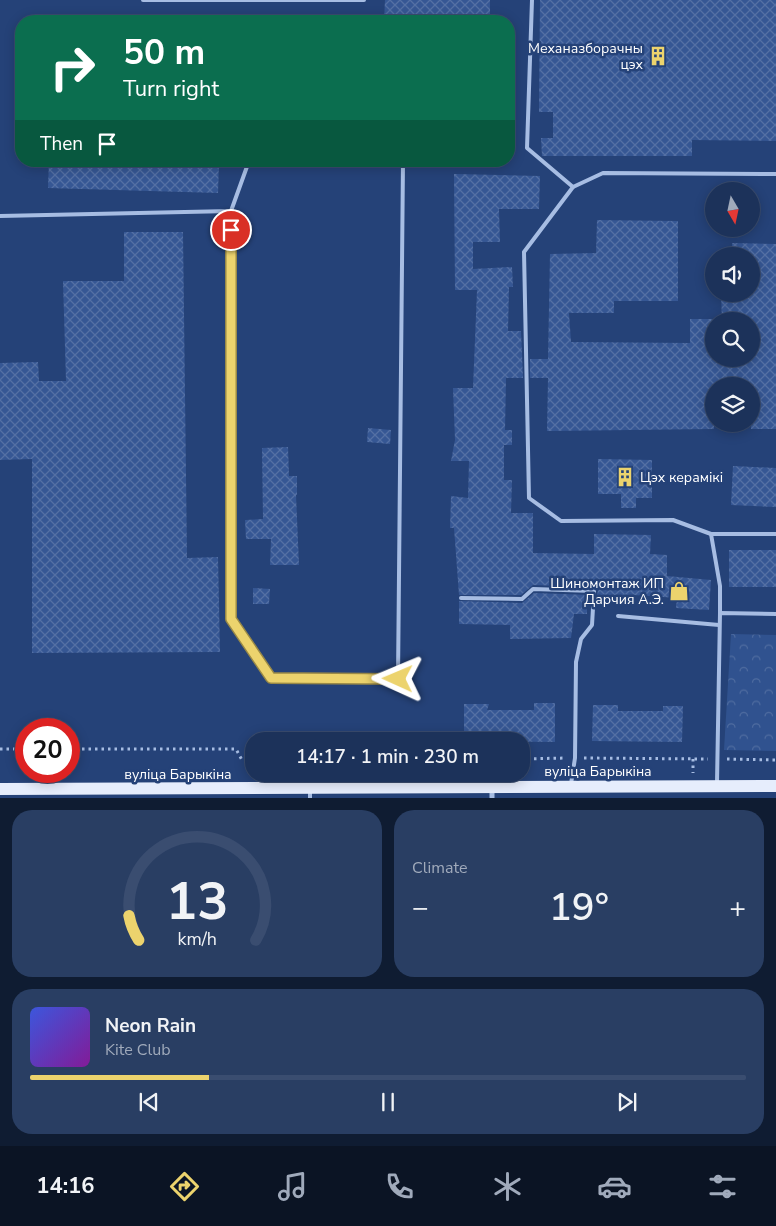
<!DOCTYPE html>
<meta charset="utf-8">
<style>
:root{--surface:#1c325a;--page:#293e63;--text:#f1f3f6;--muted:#a0aabb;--line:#3a4d70;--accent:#ecd36d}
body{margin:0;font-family:"Nunito Sans",sans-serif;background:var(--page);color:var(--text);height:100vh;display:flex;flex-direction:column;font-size:19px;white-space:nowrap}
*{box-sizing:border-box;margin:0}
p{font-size:16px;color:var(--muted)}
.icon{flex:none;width:28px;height:28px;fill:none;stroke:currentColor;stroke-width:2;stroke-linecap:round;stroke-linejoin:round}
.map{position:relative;height:798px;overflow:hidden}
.sheet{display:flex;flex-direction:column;gap:12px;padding:12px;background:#0f1c32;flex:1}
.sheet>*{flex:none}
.hud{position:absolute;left:15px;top:15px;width:500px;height:152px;border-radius:20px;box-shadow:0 2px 12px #0003,0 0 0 1px var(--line);background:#0b6e4f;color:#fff;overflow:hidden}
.needle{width:32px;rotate:171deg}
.fabs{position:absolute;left:705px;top:182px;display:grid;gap:10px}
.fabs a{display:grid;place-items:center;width:55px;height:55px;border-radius:50%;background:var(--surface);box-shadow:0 2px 12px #0003,0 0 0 1px var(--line);font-size:25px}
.speed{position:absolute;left:15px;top:718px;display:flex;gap:10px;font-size:25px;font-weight:700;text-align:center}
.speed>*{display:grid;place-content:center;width:65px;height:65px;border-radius:50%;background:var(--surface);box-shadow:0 2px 12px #0003,0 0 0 1px var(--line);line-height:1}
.speed .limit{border:8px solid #d22;background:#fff;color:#111}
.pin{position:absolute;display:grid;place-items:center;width:42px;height:42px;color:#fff;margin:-21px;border:2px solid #fff;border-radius:50%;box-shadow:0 1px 5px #0007}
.me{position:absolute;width:55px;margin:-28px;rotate:271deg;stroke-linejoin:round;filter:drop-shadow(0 0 4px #0008)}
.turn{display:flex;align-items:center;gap:18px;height:105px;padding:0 25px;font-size:22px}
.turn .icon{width:65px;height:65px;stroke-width:2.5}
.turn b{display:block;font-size:35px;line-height:42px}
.then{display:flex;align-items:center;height:48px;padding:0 25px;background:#0003;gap:10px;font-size:19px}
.big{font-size:38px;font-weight:600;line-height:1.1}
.sheet .card{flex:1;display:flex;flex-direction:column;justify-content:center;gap:8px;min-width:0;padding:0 18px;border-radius:20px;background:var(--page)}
.sheet .dial{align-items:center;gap:0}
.dial svg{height:130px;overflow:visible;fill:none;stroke:var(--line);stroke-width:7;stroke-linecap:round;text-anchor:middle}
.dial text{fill:var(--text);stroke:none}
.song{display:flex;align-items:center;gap:15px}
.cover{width:60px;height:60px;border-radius:8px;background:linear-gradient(135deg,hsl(230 70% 55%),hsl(290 70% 35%))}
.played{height:5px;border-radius:2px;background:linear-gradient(90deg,var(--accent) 25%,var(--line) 25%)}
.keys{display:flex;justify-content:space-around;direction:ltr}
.heat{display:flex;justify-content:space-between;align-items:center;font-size:28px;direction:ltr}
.sheet .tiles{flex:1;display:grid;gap:12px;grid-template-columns:1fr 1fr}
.card:last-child{grid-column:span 2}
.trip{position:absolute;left:245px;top:732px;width:285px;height:50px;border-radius:20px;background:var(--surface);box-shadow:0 2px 12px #0003,0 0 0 1px var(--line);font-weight:600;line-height:50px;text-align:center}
.menu{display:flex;height:80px;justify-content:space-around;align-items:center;background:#0b1424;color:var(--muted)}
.menu .icon{width:35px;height:35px}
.menu .on{color:var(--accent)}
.menu b{font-size:22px;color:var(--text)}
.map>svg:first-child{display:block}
</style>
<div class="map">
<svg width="776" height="799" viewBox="0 0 776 799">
<defs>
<pattern id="park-crowns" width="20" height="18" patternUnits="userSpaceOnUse" patternTransform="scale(1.25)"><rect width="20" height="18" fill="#30528f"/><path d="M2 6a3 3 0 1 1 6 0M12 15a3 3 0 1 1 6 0" fill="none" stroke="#4f6ca0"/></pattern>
<pattern id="building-cross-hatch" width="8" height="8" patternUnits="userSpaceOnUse" patternTransform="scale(1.25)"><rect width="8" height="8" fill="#365794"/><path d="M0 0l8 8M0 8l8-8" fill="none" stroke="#5470a4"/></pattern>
</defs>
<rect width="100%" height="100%" fill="#254278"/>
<path fill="url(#park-crowns)" d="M731,634L776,635V751L724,750Z"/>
<g fill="url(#building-cross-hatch)">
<path d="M385,0H490V21H384Z"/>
<path d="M540,0H776V141L692,140V156H542L541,138H553V112H539Z"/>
<path d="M49,161H219L218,193L48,188Z"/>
<path d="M454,174L540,176L539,209H499L500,242H473V269L512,267L513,287H509L508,331H521L523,378H506L505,430H512V445H504V480H512L511,513H533V553L594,554V534L651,535L650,554L667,555V576L711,580L709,610L676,608L677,598L634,595V597L597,596L598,590L594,587L533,585L521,595H459L454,528H450L451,496L468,498L469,461H451L455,440L453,388H473L477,290H455Z"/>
<path d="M597,220L678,221V301H614V313H569L571,342L690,343V319H714V359H751V321H722L721,294H751V256H732V243L776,244V429H751V386H714V429L547,431L548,378H530V359H548L550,254L596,253Z"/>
<path d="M124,232H183L187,558L218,557L220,652L32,653V459L0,460V363L38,362L39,381H66L63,281H124Z"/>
<path d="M368,428L391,430L390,444L367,442Z"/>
<path d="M288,447L289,476H297V495H296L299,565H270L271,539H246L245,520L263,519L262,448Z"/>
<path d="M598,459L652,460V498H636V508H621V494H598Z"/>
<path d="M733,466L776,468V507L731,505Z"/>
<rect x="729" y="550" width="47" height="37"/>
<path d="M253,588L270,589L269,604H253Z"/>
<path d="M534,593L590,595H587V614H574L571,638L510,639V625L459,624V601L522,603Z"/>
<path d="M534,703H555V742L464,741V704H489L487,710H534Z"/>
<path d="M593,705H618V711H663V706H683L682,742L592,741Z"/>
</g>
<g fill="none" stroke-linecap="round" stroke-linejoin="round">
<g stroke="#a7bde3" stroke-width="3" stroke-dasharray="2.5 4" stroke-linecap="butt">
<path d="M0,749H26"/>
<path d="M69,749H236L242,760L254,762"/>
<path d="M584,758L708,759"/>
<path d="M521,759L566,758"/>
<path d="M693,759V773"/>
<path d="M727,759L776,760"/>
</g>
<g stroke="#a7bde3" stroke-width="4">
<path d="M143,0H364"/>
<path d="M532,0L527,148L573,187"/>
<path d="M231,211V619L271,678L398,679L403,161"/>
<path d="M0,216L231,211L249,161"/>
<path d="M711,534L673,520L561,521L529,498L524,252L573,187L603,173L776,174"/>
<path d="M461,598L522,599L533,589L594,591L592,625L581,639L576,662L575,758L571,784"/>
<path d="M720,613V586L711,534H776"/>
<path d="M618,616L719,625"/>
<path d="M717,783L720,613L776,614"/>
<path d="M310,790V799"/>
</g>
<path stroke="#a7bde3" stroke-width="5" d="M492,787V799"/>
<path stroke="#e6edfc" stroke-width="12" d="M0,789L776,786"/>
</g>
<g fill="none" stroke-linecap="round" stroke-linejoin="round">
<defs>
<path id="route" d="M231,230V619L271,678L398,679"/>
</defs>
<use href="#route" stroke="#998947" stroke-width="12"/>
<use href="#route" stroke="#ecd36d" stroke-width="9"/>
</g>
<defs>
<symbol id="building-bare" viewBox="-9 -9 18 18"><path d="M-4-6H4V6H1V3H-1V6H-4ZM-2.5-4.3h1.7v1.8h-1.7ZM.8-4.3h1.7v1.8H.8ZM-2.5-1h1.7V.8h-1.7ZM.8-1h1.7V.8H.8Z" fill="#ecd36d" stroke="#254278" stroke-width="2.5" paint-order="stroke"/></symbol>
<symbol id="shop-bare" viewBox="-9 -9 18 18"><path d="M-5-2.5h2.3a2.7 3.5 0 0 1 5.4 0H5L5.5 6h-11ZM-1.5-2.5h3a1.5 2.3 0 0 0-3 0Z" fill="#ecd36d" stroke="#254278" stroke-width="2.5" paint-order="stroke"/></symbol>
</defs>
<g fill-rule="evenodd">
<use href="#building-bare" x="644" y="42" width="28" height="28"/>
<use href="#building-bare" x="611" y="463" width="28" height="28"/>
<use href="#shop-bare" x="665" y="577" width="28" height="28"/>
</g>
<g text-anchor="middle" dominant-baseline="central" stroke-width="5" stroke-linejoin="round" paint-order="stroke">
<g font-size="14" fill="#fff" stroke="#254278" text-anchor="end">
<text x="643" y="48">Механазборачны<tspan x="643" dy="16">цэх</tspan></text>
<text x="640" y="477" text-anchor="start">Цэх керамікі</text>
<text x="664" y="583">Шиномонтаж ИП<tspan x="664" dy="16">Дарчия А.Э.</tspan></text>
</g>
<g font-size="14" fill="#fff" stroke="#254278">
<text x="598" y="771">вуліца Барыкіна</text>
<text x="178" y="774">вуліца Барыкіна</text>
</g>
</g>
</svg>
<div class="fabs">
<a><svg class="needle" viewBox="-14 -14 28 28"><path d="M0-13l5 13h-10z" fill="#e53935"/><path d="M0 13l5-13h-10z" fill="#a0aabb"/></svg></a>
<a><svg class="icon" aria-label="sound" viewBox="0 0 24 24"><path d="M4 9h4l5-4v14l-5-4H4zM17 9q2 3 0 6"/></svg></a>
<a><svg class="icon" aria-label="search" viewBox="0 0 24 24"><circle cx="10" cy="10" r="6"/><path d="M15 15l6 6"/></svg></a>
<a><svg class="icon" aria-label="layers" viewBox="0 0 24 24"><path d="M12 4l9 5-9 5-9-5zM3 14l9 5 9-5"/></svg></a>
</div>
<div class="speed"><div class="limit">20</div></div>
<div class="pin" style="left:231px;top:230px;background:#d93025"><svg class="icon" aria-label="arrive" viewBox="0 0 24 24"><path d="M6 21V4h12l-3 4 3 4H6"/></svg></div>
<svg class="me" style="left:398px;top:679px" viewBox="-20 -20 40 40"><path d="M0-17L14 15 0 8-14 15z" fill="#ecd36d" stroke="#fff" stroke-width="4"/></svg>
<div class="trip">14:17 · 1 min · 230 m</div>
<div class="hud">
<div class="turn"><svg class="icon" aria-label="right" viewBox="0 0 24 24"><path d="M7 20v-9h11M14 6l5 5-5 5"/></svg><div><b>50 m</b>Turn right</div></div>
<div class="then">Then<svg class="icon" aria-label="arrive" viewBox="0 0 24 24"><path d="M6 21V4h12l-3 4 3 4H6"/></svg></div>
</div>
</div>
<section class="sheet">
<div class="tiles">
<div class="card dial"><svg viewBox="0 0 100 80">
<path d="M14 69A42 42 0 1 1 86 69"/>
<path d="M14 69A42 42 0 0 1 8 54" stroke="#ecd36d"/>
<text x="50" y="56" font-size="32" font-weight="700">13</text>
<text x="50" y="72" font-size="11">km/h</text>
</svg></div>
<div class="card"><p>Climate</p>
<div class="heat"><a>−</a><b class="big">19°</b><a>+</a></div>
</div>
<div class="card">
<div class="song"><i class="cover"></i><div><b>Neon Rain</b><p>Kite Club</p></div></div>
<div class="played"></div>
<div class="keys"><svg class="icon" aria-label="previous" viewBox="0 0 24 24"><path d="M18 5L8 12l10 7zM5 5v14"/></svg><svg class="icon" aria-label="pause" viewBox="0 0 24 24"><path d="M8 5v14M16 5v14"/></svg><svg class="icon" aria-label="next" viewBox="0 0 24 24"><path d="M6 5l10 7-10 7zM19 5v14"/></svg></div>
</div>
</div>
</section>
<nav class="menu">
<b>14:16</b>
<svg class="icon on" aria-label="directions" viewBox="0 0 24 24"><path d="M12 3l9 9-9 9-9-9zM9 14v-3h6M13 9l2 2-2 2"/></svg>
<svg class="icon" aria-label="music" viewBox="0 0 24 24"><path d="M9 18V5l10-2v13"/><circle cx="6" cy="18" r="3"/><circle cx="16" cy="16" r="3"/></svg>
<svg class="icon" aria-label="phone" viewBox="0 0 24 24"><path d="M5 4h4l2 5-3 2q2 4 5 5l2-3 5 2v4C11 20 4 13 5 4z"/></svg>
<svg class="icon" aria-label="climate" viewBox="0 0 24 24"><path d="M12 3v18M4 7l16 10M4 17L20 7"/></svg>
<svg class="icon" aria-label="car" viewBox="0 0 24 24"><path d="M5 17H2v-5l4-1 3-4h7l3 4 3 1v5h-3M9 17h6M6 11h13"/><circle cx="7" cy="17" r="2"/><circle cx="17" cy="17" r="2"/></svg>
<svg class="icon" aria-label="filters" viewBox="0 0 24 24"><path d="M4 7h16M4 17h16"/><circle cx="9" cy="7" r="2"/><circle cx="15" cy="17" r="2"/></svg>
</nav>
